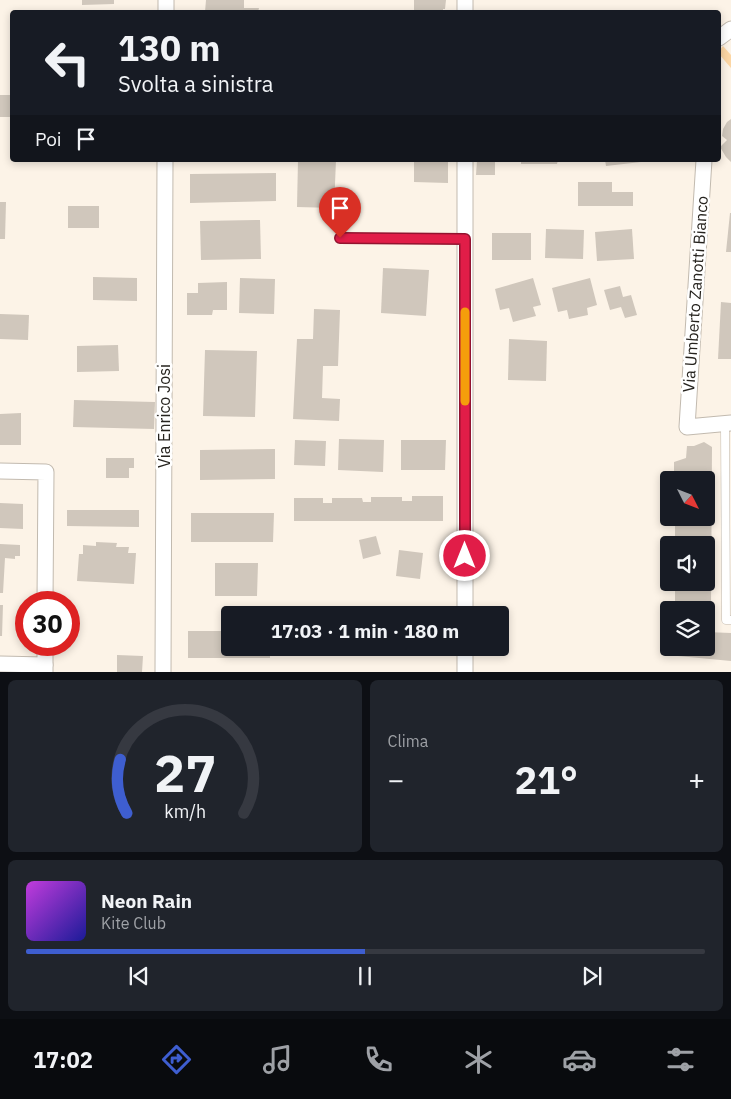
<!DOCTYPE html>
<html lang="it">
<meta charset="utf-8">
<style>
:root{--surface:#171b24;--page:#20242c;--text:#f1f3f6;--muted:#9ea1a6;--line:#363941;--accent:#3e5ed0}
body{margin:0;font-family:"IBM Plex Sans",sans-serif;background:var(--page);color:var(--text);height:100vh;display:flex;flex-direction:column;font-size:19px;white-space:nowrap}
*{box-sizing:border-box;margin:0}
p{font-size:16px;color:var(--muted)}
.icon{flex:none;width:28px;height:28px;fill:none;stroke:currentColor;stroke-width:2;stroke-linecap:round;stroke-linejoin:round}
.map{position:relative;height:672px;overflow:hidden}
.side{display:flex;flex-direction:column;gap:8px;padding:8px;background:#0d0f14;flex:1}
.side>*{flex:none}
.hud{position:absolute;left:10px;top:10px;width:711px;height:152px;border-radius:5px;box-shadow:0 2px 8px #0003;background:#171b24;color:var(--text);overflow:hidden}
.needle{width:32px;rotate:132deg}
.tools{position:absolute;left:660px;top:471px;display:grid;gap:10px}
.tools a{display:grid;place-items:center;width:55px;height:55px;border-radius:5px;background:var(--surface);box-shadow:0 2px 8px #0003;font-size:25px}
.speed{position:absolute;left:15px;top:591px;display:flex;gap:10px;font-size:25px;font-weight:700;text-align:center}
.speed>*{display:grid;place-content:center;width:65px;height:65px;border-radius:50%;background:var(--surface);box-shadow:0 2px 8px #0003;line-height:1}
.speed .limit{border:8px solid #d22;background:#fff;color:#111}
.pin{position:absolute;display:grid;place-items:center;width:42px;height:42px;color:#fff;margin:-51px -21px;border-radius:50% 50% 50% 0;rotate:-45deg;box-shadow:0 0 5px #0007}
.pin .icon{rotate:45deg}
.me{position:absolute;width:55px;margin:-28px;rotate:0deg;stroke-linejoin:round;filter:drop-shadow(0 0 4px #0008)}
.turn{display:flex;align-items:center;gap:18px;height:105px;padding:0 25px;font-size:22px}
.turn .icon{width:65px;height:65px;stroke-width:2.5}
.turn b{display:block;font-size:35px;line-height:42px}
.then{display:flex;align-items:center;height:48px;padding:0 25px;background:#0003;gap:10px;font-size:19px}
.big{font-size:38px;font-weight:800;line-height:1.1}
.side .tile{flex:1;display:flex;flex-direction:column;justify-content:center;gap:8px;min-width:0;padding:0 18px;border-radius:8px;background:var(--page)}
.side .dial{align-items:center;gap:0}
.dial svg{height:130px;overflow:visible;fill:none;stroke:var(--line);stroke-width:7;stroke-linecap:round;text-anchor:middle}
.dial text{fill:var(--text);stroke:none}
.song{display:flex;align-items:center;gap:15px}
.cover{width:60px;height:60px;border-radius:8px;background:linear-gradient(135deg,hsl(290 70% 55%),hsl(240 70% 35%))}
.played{height:5px;border-radius:2px;background:linear-gradient(90deg,var(--accent) 50%,var(--line) 50%)}
.keys{display:flex;justify-content:space-around;direction:ltr}
.heat{display:flex;justify-content:space-between;align-items:center;font-size:28px;direction:ltr}
.side .tiles{flex:1;display:grid;gap:8px;grid-template-columns:1fr 1fr}
.tile:last-child{grid-column:span 2}
.trip{position:absolute;left:221px;top:606px;width:288px;height:50px;border-radius:5px;background:var(--surface);box-shadow:0 2px 8px #0003;font-weight:800;line-height:50px;text-align:center}
.tabs{display:flex;height:80px;justify-content:space-around;align-items:center;background:#090b0e;color:var(--muted)}
.tabs .icon{width:35px;height:35px}
.tabs .selected{color:var(--accent)}
.tabs b{font-size:22px;color:var(--text)}
.map>svg:first-child{display:block}
</style>
<div class="map">
<svg width="731" height="672" viewBox="0 0 731 672">
<rect width="100%" height="100%" fill="#fcf3e7"/>
<path fill="#fcd6a4" d="M723,46L731,55V68L719,54V51Z"/>
<g fill="#d0c7bc">
<path d="M82,0H114V4L82,5Z"/>
<path d="M206,0H244V8H259L258,12H205Z"/>
<path d="M414,0H446L445,9H443V12H414Z"/>
<rect x="0" y="95" width="12" height="22"/>
<path d="M731,119V162L726,157L720,147L727,140L722,136L723,129L727,122Z"/>
<path d="M298,160H336L334,208L297,207Z"/>
<path d="M414,160H448V183L414,182Z"/>
<path d="M477,160H495V175H476Z"/>
<path d="M521,160H558L557,164H521Z"/>
<path d="M605,160H641V162L606,166Z"/>
<path d="M276,173V201L190,203V174Z"/>
<path d="M578,182H612V192H633V206H578Z"/>
<path d="M0,202H6L5,239H0Z"/>
<rect x="68" y="206" width="31" height="22"/>
<path d="M730,213H731V252H726Z"/>
<path d="M260,220L261,259L201,260L200,221Z"/>
<path d="M546,229L584,230L583,259L545,258Z"/>
<path d="M632,229L634,259L597,261L595,232Z"/>
<rect x="492" y="233" width="39" height="27"/>
<path d="M383,268L429,270L426,316L381,313Z"/>
<path d="M93,277L137,278V301L93,300Z"/>
<path d="M240,278L275,279L274,314L239,313Z"/>
<path d="M533,278L541,305L533,307L536,316L513,322L509,308L500,310L495,289Z"/>
<path d="M590,278L597,305L587,308L588,315L569,319L567,310L558,312L552,288Z"/>
<path d="M227,282V310H213L212,315H187V293H198V283Z"/>
<path d="M620,286L623,297L631,295L637,315L625,318L621,307L610,310L604,290Z"/>
<path d="M721,302L731,303V359H718Z"/>
<path d="M314,309L340,310L338,366H323L322,398L340,399L339,421L293,419L297,339H313Z"/>
<path d="M0,314L29,315L28,340L0,339Z"/>
<path d="M509,339L547,341L546,381L508,380Z"/>
<path d="M118,345L119,371L77,372V346Z"/>
<path d="M205,350L257,351L255,417L203,416Z"/>
<path d="M74,400L155,402L154,429L73,427Z"/>
<path d="M21,413V445H0V414Z"/>
<path d="M339,439L384,440L383,472L338,470Z"/>
<path d="M295,440L326,441L325,466L294,465Z"/>
<path d="M401,440H446L445,470H401Z"/>
<path d="M704,442L712,447L711,604L675,605V582H706V545H675V518H706V480H674V462L686,458L687,446H694Z"/>
<path d="M275,449V479L200,480V450Z"/>
<path d="M106,458H134V468H129V478H106Z"/>
<path d="M412,496H443V521H294V498H323V503H332V498H362L363,502H371V497H402V501H412Z"/>
<path d="M0,503L23,504V529L0,528Z"/>
<path d="M67,510H139V527L67,526Z"/>
<path d="M191,513H274L273,542H191Z"/>
<path d="M376,536L381,554L363,559L359,540Z"/>
<path d="M96,542L117,543L116,547H129L128,553H136L134,584L77,581L79,554H83V545L96,546Z"/>
<path d="M0,544L20,545V556H15V559L5,558L3,593H0Z"/>
<path d="M399,550L423,553L420,579L396,576Z"/>
<path d="M215,563H258L257,596H215Z"/>
<path d="M0,605H3L2,636H0Z"/>
<path d="M188,631H230V648H270V658H188Z"/>
<path d="M706,632L731,633V661L678,656V648H706Z"/>
<path d="M117,655L143,656L142,672H117Z"/>
</g>
<g fill="none" stroke-linecap="round" stroke-linejoin="round">
<defs>
<g id="service">
<path d="M340,238L465,239"/>
<path d="M725,424L726,620H731"/>
</g>
<g id="minor">
<path d="M166,12V0"/>
<path d="M465,12V0"/>
<path d="M719,38L731,29"/>
<path d="M465,160V615"/>
<path d="M704,160L687,427L731,423"/>
<path d="M0,471L46,472L45,602"/>
<path d="M0,664L45,665"/>
<path d="M45,672V645"/>
<path d="M163,672L165,160"/>
<path d="M465,672V648"/>
</g>
</defs>
<use href="#service" stroke="#c2baaf" stroke-width="9"/>
<use href="#minor" stroke="#c2baaf" stroke-width="17"/>
<use href="#service" stroke="#fff" stroke-width="8"/>
<use href="#minor" stroke="#fff" stroke-width="15"/>
</g>
<g fill="none" stroke-linecap="round" stroke-linejoin="round">
<defs>
<path id="route" d="M340,238L465,239V556"/>
</defs>
<use href="#route" stroke="#92132f" stroke-width="12"/>
<use href="#route" stroke="#e11d48" stroke-width="9"/>
<path stroke="#f59e0b" stroke-width="9" d="M465,312V401"/>
</g>
<g text-anchor="middle" dominant-baseline="central" stroke-width="5" stroke-linejoin="round" paint-order="stroke">
<g font-size="16" fill="#26231e" stroke="#fff">
<text transform="translate(695 294) rotate(-86)">Via Umberto Zanotti Bianco</text>
<text transform="translate(164 416) rotate(-90)">Via Enrico Josi</text>
</g>
</g>
</svg>
<div class="tools">
<a><svg class="needle" viewBox="-14 -14 28 28"><path d="M0-13l5 13h-10z" fill="#e53935"/><path d="M0 13l5-13h-10z" fill="#9ea1a6"/></svg></a>
<a><svg class="icon" aria-label="sound" viewBox="0 0 24 24"><path d="M4 9h4l5-4v14l-5-4H4zM17 9q2 3 0 6"/></svg></a>
<a><svg class="icon" aria-label="layers" viewBox="0 0 24 24"><path d="M12 4l9 5-9 5-9-5zM3 14l9 5 9-5"/></svg></a>
</div>
<div class="speed"><div class="limit">30</div></div>
<div class="pin" style="left:340px;top:238px;background:#d93025"><svg class="icon" aria-label="arrive" viewBox="0 0 24 24"><path d="M6 21V4h12l-3 4 3 4H6"/></svg></div>
<svg class="me" style="left:465px;top:556px" viewBox="-20 -20 40 40"><circle r="17" fill="#e11d48" stroke="#fff" stroke-width="3"/><path d="M0-11L8 9 0 5-8 9z" fill="#fff"/></svg>
<div class="trip">17:03 · 1 min · 180 m</div>
<div class="hud">
<div class="turn"><svg class="icon" aria-label="left" viewBox="0 0 24 24"><path d="M17 20v-9H6M10 6l-5 5 5 5"/></svg><div><b>130 m</b>Svolta a sinistra</div></div>
<div class="then">Poi<svg class="icon" aria-label="arrive" viewBox="0 0 24 24"><path d="M6 21V4h12l-3 4 3 4H6"/></svg></div>
</div>
</div>
<section class="side">
<div class="tiles">
<div class="tile dial"><svg viewBox="0 0 100 80">
<path d="M14 69A42 42 0 1 1 86 69"/>
<path d="M14 69A42 42 0 0 1 10 36" stroke="#3e5ed0"/>
<text x="50" y="56" font-size="32" font-weight="700">27</text>
<text x="50" y="72" font-size="11">km/h</text>
</svg></div>
<div class="tile"><p>Clima</p>
<div class="heat"><a>−</a><b class="big">21°</b><a>+</a></div>
</div>
<div class="tile">
<div class="song"><i class="cover"></i><div><b>Neon Rain</b><p>Kite Club</p></div></div>
<div class="played"></div>
<div class="keys"><svg class="icon" aria-label="previous" viewBox="0 0 24 24"><path d="M18 5L8 12l10 7zM5 5v14"/></svg><svg class="icon" aria-label="pause" viewBox="0 0 24 24"><path d="M8 5v14M16 5v14"/></svg><svg class="icon" aria-label="next" viewBox="0 0 24 24"><path d="M6 5l10 7-10 7zM19 5v14"/></svg></div>
</div>
</div>
</section>
<nav class="tabs">
<b>17:02</b>
<svg class="icon selected" aria-label="directions" viewBox="0 0 24 24"><path d="M12 3l9 9-9 9-9-9zM9 14v-3h6M13 9l2 2-2 2"/></svg>
<svg class="icon" aria-label="music" viewBox="0 0 24 24"><path d="M9 18V5l10-2v13"/><circle cx="6" cy="18" r="3"/><circle cx="16" cy="16" r="3"/></svg>
<svg class="icon" aria-label="phone" viewBox="0 0 24 24"><path d="M5 4h4l2 5-3 2q2 4 5 5l2-3 5 2v4C11 20 4 13 5 4z"/></svg>
<svg class="icon" aria-label="climate" viewBox="0 0 24 24"><path d="M12 3v18M4 7l16 10M4 17L20 7"/></svg>
<svg class="icon" aria-label="car" viewBox="0 0 24 24"><path d="M5 17H2v-5l4-1 3-4h7l3 4 3 1v5h-3M9 17h6M6 11h13"/><circle cx="7" cy="17" r="2"/><circle cx="17" cy="17" r="2"/></svg>
<svg class="icon" aria-label="filters" viewBox="0 0 24 24"><path d="M4 7h16M4 17h16"/><circle cx="9" cy="7" r="2"/><circle cx="15" cy="17" r="2"/></svg>
</nav>
